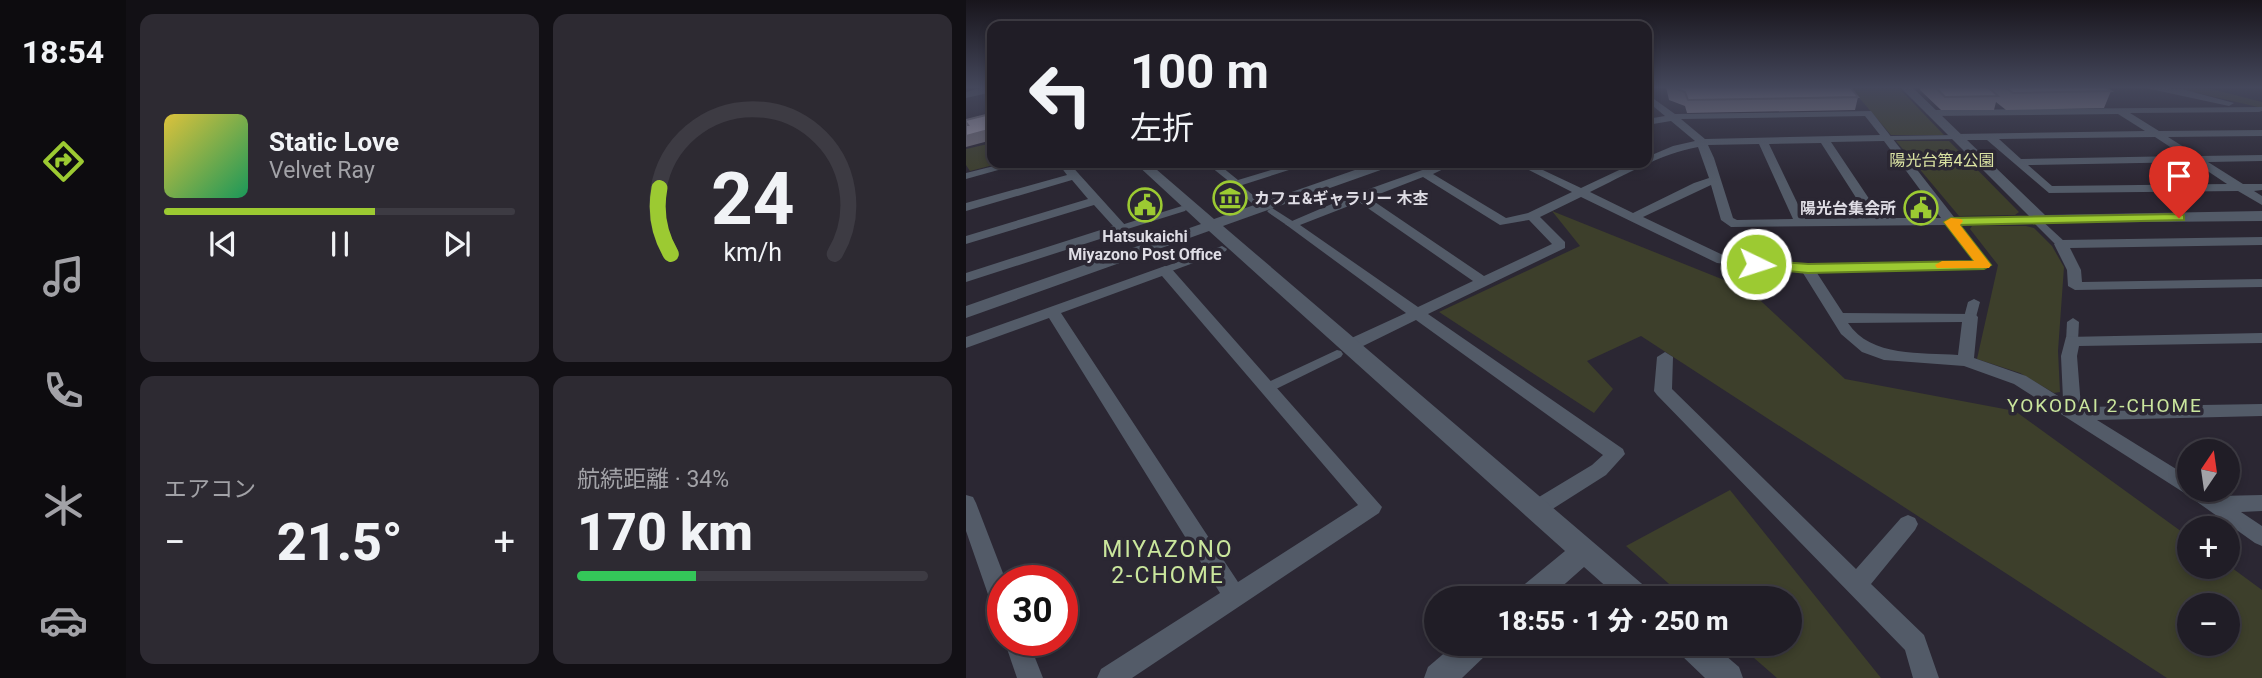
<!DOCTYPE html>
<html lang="ja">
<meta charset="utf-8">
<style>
:root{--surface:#201d26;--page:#2d2a32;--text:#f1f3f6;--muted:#a2a2a7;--line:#3d3b43;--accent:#9cca32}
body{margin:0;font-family:Roboto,"Noto Sans JP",sans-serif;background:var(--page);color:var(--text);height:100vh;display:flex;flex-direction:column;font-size:26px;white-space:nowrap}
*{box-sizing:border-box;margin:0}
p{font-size:23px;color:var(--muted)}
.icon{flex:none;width:38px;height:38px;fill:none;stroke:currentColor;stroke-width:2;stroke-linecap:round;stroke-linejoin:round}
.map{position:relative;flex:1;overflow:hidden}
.sheet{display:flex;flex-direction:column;gap:14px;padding:14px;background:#121015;width:840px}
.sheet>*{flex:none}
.top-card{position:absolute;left:21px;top:21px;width:665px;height:147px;border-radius:14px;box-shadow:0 4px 10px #0003,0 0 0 2px var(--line);background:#201d26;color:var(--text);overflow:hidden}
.needle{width:46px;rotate:13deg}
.tools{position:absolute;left:1211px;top:439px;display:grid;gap:14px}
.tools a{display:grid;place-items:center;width:63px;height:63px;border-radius:50%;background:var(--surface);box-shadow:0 4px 10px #0003,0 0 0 2px var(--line);font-size:35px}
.speed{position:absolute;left:21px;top:565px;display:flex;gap:14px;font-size:35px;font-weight:700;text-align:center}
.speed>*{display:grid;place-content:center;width:91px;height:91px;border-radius:50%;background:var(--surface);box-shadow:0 4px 10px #0003,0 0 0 2px var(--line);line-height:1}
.speed .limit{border:10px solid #d22;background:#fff;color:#111}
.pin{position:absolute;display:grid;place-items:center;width:60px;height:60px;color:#fff;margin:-72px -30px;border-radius:50% 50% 50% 0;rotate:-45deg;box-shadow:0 0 7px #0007}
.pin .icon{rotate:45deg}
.me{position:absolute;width:77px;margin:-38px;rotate:94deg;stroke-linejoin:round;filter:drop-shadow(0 0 5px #0008)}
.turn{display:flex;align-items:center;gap:24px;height:147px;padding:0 28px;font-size:32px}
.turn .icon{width:91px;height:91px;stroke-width:2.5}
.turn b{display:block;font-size:49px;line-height:60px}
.big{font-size:52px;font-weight:800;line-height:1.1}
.sheet .tile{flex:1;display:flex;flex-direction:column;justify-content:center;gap:10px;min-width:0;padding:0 24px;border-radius:14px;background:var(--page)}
.sheet .dial{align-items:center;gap:0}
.dial svg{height:182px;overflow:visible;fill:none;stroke:var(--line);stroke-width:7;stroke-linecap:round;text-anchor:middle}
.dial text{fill:var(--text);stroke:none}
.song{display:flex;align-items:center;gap:21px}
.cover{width:84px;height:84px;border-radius:10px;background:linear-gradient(135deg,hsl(50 70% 55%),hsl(150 70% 35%))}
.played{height:7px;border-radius:4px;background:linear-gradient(90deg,var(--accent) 60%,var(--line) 60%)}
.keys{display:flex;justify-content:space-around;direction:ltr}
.heat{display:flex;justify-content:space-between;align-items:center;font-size:38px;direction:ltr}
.charge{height:10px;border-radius:5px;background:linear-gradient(90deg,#34c759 34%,var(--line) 0)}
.sheet .tiles{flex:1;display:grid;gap:14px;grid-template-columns:repeat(2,1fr)}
.trip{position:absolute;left:458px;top:586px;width:378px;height:70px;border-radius:35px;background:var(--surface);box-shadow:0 4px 10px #0003,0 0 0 2px var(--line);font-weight:800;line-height:70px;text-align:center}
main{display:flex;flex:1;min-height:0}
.tabs{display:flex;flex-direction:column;width:126px;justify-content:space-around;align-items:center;background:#0d0c0f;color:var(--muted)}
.tabs .icon{width:49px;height:49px}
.tabs .selected{color:var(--accent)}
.tabs b{font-size:32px;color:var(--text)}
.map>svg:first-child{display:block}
</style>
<main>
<nav class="tabs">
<b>18:54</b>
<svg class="icon selected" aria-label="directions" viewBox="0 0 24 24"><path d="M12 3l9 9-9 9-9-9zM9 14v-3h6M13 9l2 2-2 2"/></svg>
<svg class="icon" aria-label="music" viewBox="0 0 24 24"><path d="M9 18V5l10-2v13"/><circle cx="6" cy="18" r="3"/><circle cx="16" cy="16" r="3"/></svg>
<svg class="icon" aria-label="phone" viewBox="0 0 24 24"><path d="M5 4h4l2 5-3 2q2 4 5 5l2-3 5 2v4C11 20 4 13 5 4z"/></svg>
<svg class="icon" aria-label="climate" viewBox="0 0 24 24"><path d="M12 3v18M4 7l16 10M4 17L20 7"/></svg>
<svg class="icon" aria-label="car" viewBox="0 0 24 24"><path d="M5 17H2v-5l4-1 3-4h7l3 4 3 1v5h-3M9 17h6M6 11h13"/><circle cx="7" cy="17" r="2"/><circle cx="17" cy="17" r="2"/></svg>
</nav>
<section class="sheet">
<div class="tiles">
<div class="tile">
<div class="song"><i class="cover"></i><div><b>Static Love</b><p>Velvet Ray</p></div></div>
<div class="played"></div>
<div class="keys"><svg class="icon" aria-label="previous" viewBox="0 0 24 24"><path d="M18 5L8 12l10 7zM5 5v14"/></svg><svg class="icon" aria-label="pause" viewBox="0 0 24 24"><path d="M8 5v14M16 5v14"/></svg><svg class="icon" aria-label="next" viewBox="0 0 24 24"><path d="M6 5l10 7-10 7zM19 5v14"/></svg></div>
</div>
<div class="tile dial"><svg viewBox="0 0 100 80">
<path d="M14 69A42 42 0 1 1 86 69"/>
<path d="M14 69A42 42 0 0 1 9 40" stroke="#9cca32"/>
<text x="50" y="56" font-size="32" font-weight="700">24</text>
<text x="50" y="72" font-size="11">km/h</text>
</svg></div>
<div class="tile"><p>エアコン</p>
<div class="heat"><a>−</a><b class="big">21.5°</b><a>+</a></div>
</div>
<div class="tile"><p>航続距離 · 34%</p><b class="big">170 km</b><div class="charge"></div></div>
</div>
</section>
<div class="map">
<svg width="1296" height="678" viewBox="0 0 1296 678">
<rect width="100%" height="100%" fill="#2b2733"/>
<g fill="#3d3f2b" fill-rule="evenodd">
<path d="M884,87H932L978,135H925Z"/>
<path d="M1206,87H1238L1296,102V108Z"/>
<path d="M930,141H983L1053,212L1049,215L993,216Z"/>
<path d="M26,143V163H35L4,171L0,165V149Z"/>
<path d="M586,211L783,290L879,379L1049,411L1223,537V567L1262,565L1296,590V678H1201L675,336L621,361L647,389L628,413L473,312L614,246ZM1223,606H1262V644H1223Z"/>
<path d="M1006,226H1060L1068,228L1086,246L1098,267L1092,351L1094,392L1088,393L1054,373L1011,359L1032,265L1004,229Z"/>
<path d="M764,490L915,678H811L772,644H824V598H719L660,546Z"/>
</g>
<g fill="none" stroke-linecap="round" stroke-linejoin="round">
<g fill="#535b68" fill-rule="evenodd">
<path d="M990,135L994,137L993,139L921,140L917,138L921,136Z"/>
<path d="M270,181L294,201V205H288L267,186V182Z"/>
<path d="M216,206L221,209L219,211L155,231L150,228L152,226Z"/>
<path d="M306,208L328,222V226H322L303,213L301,211Z"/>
<path d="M1070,217L1073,218L1099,242V246H1091L1065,220Z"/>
<path d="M767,244L772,247L764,263H756L755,261L763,245Z"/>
<path d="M256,246L261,249L260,251L203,272H195L194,270L195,268Z"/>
<path d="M1008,299L1014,302L1010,317L1004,321L1000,320L998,317L1002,302Z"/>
<path d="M1107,318L1113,322L1112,341L1106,345L1100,341L1101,322Z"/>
<path d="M371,350L375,351L377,354L375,357L306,391H296L294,388L296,385Z"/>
</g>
<g fill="#535b68" fill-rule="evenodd">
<path d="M1175,87L1216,89L1268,103L1263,106Z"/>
<path d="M681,94L709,114L905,111L988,217H1079L1081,220L1075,224L994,225L1025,265L1018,269L851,273L877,313L1009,314L1012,317L1008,358L1060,376L1097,399L1095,356L1100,337L1296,333V343L1113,346L1111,356L1115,407L1296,404V416L1131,420L1223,477V490H1243L1252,496L1296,495V511L1275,512L1296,526V546L1289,543L1220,494L1048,384L998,366L918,360L896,352L875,334L837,273L751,263L615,197L574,217L599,242V248L462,314L657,449L659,454L640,475L577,515L570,517L563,515L560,509L563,503L626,465L637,455L450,320L391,349H379L377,345L379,341L440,313L319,224L389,194L476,163H490L467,174L540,218L562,213L606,192L549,163H562L615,188L668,163H681V157L707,146L729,141L705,121L681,125V119L699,116L681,101ZM899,116L914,135L739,139L715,119ZM918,141L975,218H916L865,142ZM855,143L903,218L839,219L803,144ZM793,144L827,219L771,220L767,218L748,158L742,145ZM732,147L743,178L728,183L667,213L624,192C659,175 694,154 732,147ZM457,177L534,225L563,220L586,244L518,276L403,198ZM745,185L755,220L765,227L981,225L1008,261L842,265L759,256L677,217ZM393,202L507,281L452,307L334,225ZM996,322L992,355C956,352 905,358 882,323Z"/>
<path d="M1296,107V111L1293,112L1164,113L1193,131L1296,130V136L1202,137L1232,156L1296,155V161L1242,162L1277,184H1296V190L1288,191L1296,196V205L1272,191L1083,193L1021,140H990L985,137L990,134L1179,131L1152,114L965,116L960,113L965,110ZM1189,137L1218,156L1055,159L1033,139ZM1228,162L1261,184L1086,186L1062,165Z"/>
<path d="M40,163H57L0,179V173Z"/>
<path d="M92,163H103L159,225V231L0,282V273L147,226L128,205L0,244V236L122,199L106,180L0,211V203L101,175Z"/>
<path d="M240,163H251L272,180L329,163H345L270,187Z"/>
<path d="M1296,237V245L1104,248L1115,270L1116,282L1296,279V287L1109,290L1102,286L1101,270L1088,244L1095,240Z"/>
<path d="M199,266L204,267L416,507L413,513L166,678H131L135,669L254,593L83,318L0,348V337ZM196,276L392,505L272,582L95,313Z"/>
<path d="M699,352L707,357L706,389L890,569L935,518L942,515L949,518L952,524L949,530L905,584L958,635L973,678H947L939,650L691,395L688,391L691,357Z"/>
<path d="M0,495L7,497L10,503L40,581H37V613L29,610L25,603L0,531Z"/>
<path d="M38,640H62L77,678H51Z"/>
</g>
<g fill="#535b68" fill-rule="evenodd">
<path d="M18,87H26V92L0,98V92Z"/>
<path d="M934,87H946L1079,215L1296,211V221L1070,223Z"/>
<path d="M169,163H183L248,219L409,163H427L426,166L257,226L682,589L686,598H653L618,567L583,598H549L553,589L599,551L243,231L0,318V306L235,224Z"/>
<path d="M489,644H526L521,654L496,678H458L462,667Z"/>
<path d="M709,644H746L773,667L777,678H739L714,654Z"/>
</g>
</g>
<g fill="#878390">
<path d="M700,87H884L892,97L889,110L721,113L719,106L703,100Z"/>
<path d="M955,87H1139L1145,91L1138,108L1040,110L1030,102L1028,110H975L954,90Z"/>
<path d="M944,197L970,208L968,213H949L942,202Z"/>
</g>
<path fill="#6e6a75" d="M26,129V140L0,147V136Z"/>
<g fill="#9d98a7" stroke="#6e6a75" stroke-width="2">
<path d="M705,87H884L892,97L722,100L719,92Z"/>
<path d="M969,87H1022L1032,96L979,97Z"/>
<path d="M1039,87H1139L1145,91L1047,93Z"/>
<path d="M24,114L26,118V129L0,136V125H2L0,122V120Z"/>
<path d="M944,197H962L970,208H951Z"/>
</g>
<linearGradient id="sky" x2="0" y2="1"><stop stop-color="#18151c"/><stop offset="0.48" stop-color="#44475b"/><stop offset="1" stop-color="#44475b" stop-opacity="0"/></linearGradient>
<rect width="1296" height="182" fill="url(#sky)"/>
<path fill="#9cca32" stroke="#658320" stroke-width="2" d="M1213,214L1218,215V220L994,225L1025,265L1018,269L842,273L790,268L783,264L790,260L842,264L1008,261L978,222L985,218Z"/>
<path fill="#f59e0b" d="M985,218L995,219L997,221L994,225L1025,265L1023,268H971L969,265L976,261H1008L978,222Z"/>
<defs>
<symbol id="museum-ring" viewBox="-11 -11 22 22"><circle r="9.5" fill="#2b2733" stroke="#9cca32" stroke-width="1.5"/><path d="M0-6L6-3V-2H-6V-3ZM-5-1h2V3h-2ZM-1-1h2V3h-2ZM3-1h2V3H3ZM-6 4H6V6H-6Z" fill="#9cca32"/></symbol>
<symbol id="civic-ring" viewBox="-11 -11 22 22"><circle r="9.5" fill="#2b2733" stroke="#9cca32" stroke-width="1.5"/><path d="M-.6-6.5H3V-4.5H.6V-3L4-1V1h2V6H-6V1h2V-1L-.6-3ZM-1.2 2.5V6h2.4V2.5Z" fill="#9cca32"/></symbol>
</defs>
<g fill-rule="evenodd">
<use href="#museum-ring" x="245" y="179" width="38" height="38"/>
<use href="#civic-ring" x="160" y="186" width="38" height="38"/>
<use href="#civic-ring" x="936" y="189" width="38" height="38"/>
</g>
<g text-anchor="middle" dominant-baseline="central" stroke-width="7" stroke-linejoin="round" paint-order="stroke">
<g font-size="16" fill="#dbe3a3" stroke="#2b2733">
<text x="976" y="160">陽光台第4公園</text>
</g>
<g font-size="16" font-weight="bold" fill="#dfdde5" stroke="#2b2733" text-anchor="start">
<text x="288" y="198">カフェ&amp;ギャラリー 木杢</text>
<text x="930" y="208" text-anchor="end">陽光台集会所</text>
<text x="179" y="236" text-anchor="middle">Hatsukaichi<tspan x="179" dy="18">Miyazono Post Office</tspan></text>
</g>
<g font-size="19" letter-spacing="2" fill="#cae69d" stroke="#2b2733">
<text x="1139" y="405">YOKODAI 2-CHOME</text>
</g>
<g font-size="23" letter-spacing="2" fill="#cae69d" stroke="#2b2733">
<text x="202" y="549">MIYAZONO<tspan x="202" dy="26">2-CHOME</tspan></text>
</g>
</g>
</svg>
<div class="tools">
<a><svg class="needle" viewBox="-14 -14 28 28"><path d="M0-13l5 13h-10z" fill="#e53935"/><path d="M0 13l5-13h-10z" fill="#a2a2a7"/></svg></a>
<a>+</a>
<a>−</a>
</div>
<div class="speed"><div class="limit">30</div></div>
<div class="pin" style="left:1213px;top:218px;background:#d93025"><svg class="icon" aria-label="arrive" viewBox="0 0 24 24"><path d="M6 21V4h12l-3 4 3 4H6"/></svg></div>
<svg class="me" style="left:790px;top:264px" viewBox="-20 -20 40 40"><circle r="17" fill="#9cca32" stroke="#fff" stroke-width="3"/><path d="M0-11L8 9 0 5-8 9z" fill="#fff"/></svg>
<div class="trip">18:55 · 1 分 · 250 m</div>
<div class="top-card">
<div class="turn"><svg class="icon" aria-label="left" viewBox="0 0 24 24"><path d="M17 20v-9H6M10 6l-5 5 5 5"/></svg><div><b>100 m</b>左折</div></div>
</div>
</div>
</main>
